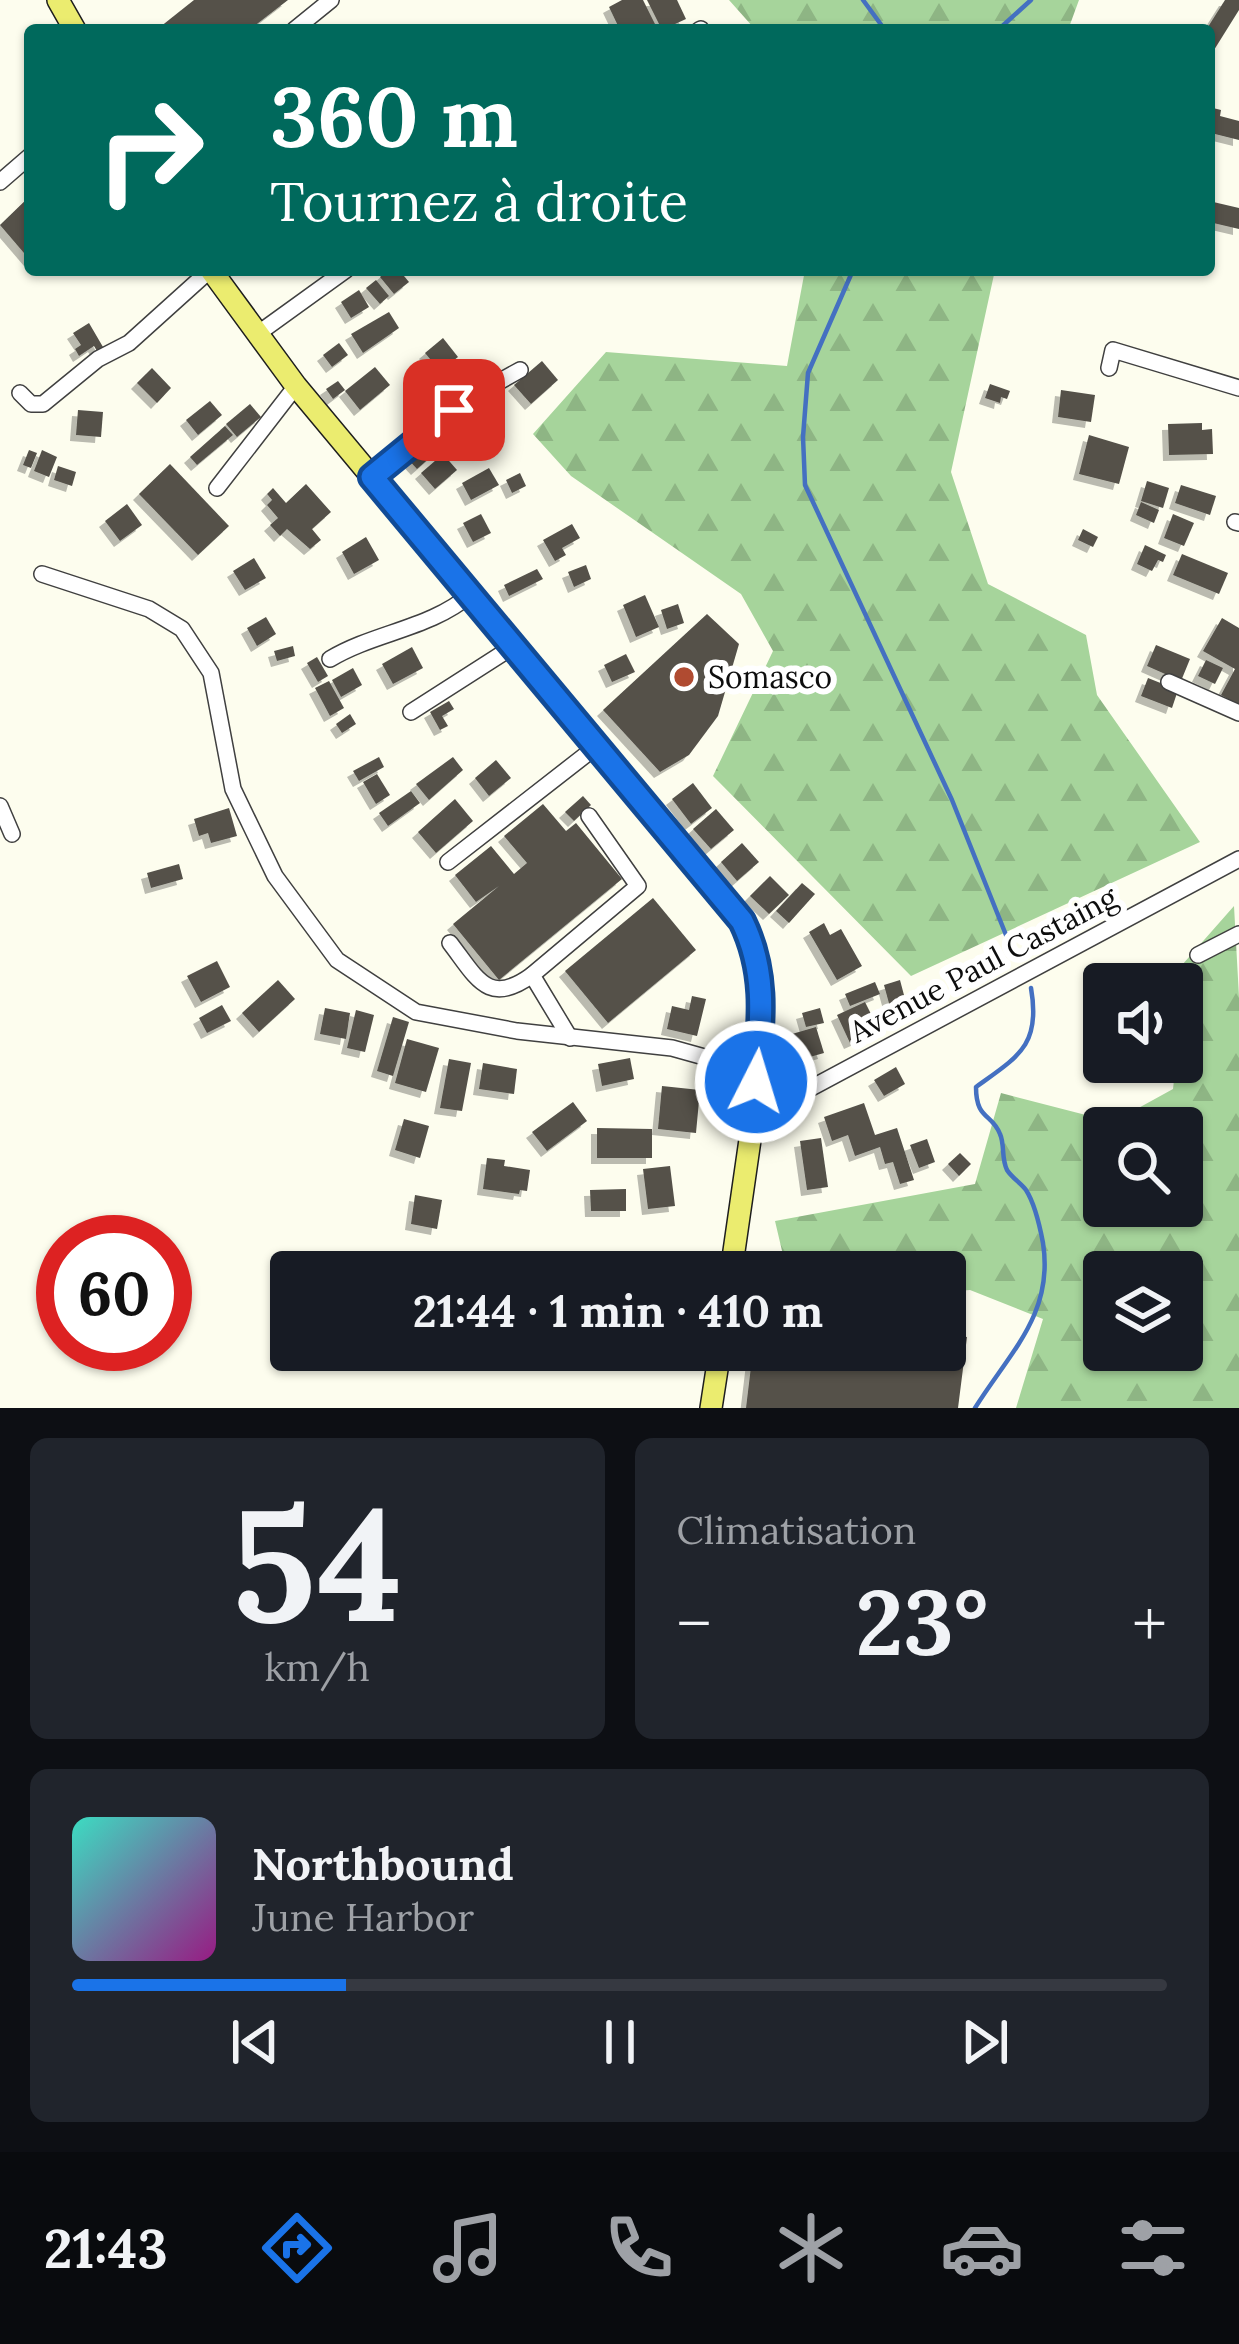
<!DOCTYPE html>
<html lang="fr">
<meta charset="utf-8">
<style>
:root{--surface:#171b24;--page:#20242c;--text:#f1f3f6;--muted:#9ea1a6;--line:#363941;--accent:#1a73e8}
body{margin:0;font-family:Lora,serif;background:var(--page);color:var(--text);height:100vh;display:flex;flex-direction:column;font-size:45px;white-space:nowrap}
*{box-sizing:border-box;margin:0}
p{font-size:39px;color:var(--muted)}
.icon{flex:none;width:66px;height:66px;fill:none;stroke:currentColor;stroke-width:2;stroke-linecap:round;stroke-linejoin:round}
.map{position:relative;height:1408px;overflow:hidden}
.side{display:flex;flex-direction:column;gap:30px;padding:30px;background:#0d0f14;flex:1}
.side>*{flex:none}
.top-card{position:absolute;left:24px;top:24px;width:1191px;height:252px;border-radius:12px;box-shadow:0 3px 9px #0004;background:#00695c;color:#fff;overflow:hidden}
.tools{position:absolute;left:1083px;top:963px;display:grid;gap:24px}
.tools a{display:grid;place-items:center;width:120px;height:120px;border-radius:12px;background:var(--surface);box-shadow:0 3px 9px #0004;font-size:60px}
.speed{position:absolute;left:36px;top:1215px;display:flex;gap:24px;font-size:60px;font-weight:700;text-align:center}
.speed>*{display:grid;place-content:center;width:156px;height:156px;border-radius:50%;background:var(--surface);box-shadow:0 3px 9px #0004;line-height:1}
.speed .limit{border:18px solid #d22;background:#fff;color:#111}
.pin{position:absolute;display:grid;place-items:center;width:102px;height:102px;color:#fff;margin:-51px;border-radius:24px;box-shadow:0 6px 18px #0006}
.me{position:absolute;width:132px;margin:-66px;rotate:5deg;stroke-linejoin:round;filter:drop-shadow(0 0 9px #0008)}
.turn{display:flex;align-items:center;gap:42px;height:252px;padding:0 48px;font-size:54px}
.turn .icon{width:156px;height:156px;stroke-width:2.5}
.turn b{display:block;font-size:84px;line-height:102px}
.big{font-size:90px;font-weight:700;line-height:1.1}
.side .card{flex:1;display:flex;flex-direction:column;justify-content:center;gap:18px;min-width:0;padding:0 42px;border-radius:18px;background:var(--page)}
.side .dial{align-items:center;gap:0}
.dial b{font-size:156px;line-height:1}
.song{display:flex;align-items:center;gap:36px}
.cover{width:144px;height:144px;border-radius:18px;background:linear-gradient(135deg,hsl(170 70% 55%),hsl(310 70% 35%))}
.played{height:12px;border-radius:6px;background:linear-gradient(90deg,var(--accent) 25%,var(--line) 25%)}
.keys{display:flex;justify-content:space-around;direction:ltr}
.heat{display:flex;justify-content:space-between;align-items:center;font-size:66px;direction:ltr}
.side .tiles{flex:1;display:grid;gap:30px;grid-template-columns:1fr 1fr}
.card:last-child{grid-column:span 2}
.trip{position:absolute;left:270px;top:1251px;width:696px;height:120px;border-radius:12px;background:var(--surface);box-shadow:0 3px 9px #0004;font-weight:700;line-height:120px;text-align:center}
.tab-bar{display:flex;height:192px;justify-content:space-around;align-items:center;background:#090b0e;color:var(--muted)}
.tab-bar .icon{width:84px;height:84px}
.tab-bar .active{color:var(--accent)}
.tab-bar b{font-size:54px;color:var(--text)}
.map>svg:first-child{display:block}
</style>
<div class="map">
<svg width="1239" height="1408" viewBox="0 0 1239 1408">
<defs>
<pattern id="forest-firs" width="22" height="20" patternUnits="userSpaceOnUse" patternTransform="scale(3)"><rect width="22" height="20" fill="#a6d49b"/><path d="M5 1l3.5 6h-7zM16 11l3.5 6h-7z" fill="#8eb584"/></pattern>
<filter id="shadow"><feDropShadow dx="-6" dy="6" stdDeviation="0" flood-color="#0004"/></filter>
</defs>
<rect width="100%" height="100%" fill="#fdfdee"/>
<g fill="url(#forest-firs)" fill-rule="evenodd">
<path d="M729,0H1079L1068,30H750L753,27Z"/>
<path d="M805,270H995L951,472L988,584L1086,635L1097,695L1200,842L911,976L713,776L773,651L741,594L571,476L533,434L606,352L787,366Z"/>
<path d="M1234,906L1239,997V1408H1016L1043,1319L970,1290L945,1292V1272H787L775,1221L975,1184L1001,1093L1113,1122L1173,1089L1176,1062H1182V965ZM1104,1128H1182V1206H1104ZM1104,1272H1182V1350H1104Z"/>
</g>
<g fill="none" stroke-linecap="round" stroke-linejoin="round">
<g stroke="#4470c1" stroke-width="4.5">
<path d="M863,0L885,30"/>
<path d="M998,30L1031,0"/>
<path d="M853,270L808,373L803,437L805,485L952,800L1014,955"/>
<path d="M975,1408C1010,1352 1054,1314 1043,1243C1040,1227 1035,1204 1026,1190C1021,1183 1012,1178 1007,1170C1001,1158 1005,1145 1000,1134C992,1113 976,1120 976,1087C1019,1056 1041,1045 1031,988"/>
</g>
</g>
<g fill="#54514a" filter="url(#shadow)">
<path d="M194,0H288L249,30H163L160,27Z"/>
<path d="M622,0H643L658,30H620L609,7Z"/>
<path d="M647,0H677L686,19L662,30Z"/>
<path d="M1225,0H1239V10L1209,58L1206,30Z"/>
<path d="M1209,107L1221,110L1220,116L1239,121V140L1215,134L1209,150Z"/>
<path d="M30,196V260L0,225Z"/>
<path d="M1209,201L1239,208V229L1209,222Z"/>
<path d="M388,270H399L409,282L394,294L380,277Z"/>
<path d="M376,280L389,296L380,304L366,288Z"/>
<path d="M359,290L369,307L351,318L341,302Z"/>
<path d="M389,312L399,328L363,353L351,334Z"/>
<path d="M89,323L103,347L97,351L94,346L79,356L75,349L81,345L73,333Z"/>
<path d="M443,338L458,357L440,371L425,353Z"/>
<path d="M339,343L348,355L332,367L323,355Z"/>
<path d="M542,361L558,380L531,404L514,385Z"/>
<path d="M375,367L390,385L360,410L345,391Z"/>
<path d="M152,368L171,388L157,403L137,383Z"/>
<path d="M338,381L345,390L333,399L326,389Z"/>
<path d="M990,384L1010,391L1007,399L1001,397L1000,403L985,398Z"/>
<path d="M1061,390L1095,395L1091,422L1058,417Z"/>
<path d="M481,393L494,409L467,432L454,416Z"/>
<path d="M210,401L222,415L198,435L186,420Z"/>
<path d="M250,404L261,417L237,437L226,424Z"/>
<path d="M78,410L103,412L101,437L76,435Z"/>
<path d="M445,423L454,433L435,451L426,440Z"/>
<path d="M1202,423V430L1212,429L1213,454L1169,455L1168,424Z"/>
<path d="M225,426L233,435L197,465L190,457Z"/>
<path d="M1089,435L1129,447L1119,484L1079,474Z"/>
<path d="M423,441L434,454L417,469L406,457Z"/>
<path d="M29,450L37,453L31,468L23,465Z"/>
<path d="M42,450L57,457L49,477L34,471Z"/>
<path d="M443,454L457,470L435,489L421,473Z"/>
<path d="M170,464L229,526L198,555L139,494Z"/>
<path d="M58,466L76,472L72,486L54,480Z"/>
<path d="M489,468L499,485L471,500L462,483Z"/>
<path d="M520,473L526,486L512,493L506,480Z"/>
<path d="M1147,481L1169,488L1163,508L1141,501Z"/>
<path d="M306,484L331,512L312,529L321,540L310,549L287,529L280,536L270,525L278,518L267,505L272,500L267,494L273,488L286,503Z"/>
<path d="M1181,485L1216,496L1210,515L1175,503Z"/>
<path d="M1141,502L1159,510L1154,523L1136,515Z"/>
<path d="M127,504L142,525L120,541L105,521Z"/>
<path d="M481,514L491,533L473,542L463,523Z"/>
<path d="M1173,514L1194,523L1184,546L1164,538Z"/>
<path d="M572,524L580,538L562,548L566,555L555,561L543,540Z"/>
<path d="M1083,529L1098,537L1093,547L1078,540Z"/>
<path d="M366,537L379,560L354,574L342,552Z"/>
<path d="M1145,545L1166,555L1163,562L1158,560L1152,571L1137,564Z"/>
<path d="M1182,554L1228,573L1219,594L1173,575Z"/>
<path d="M254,558L266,578L245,590L233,571Z"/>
<path d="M586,565L591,579L574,587L568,572Z"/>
<path d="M537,569L543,579L509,596L504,585Z"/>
<path d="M645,595L659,627L636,637L623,605Z"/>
<path d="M678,604L684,623L667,629L661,610Z"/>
<path d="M707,614L739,644L718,716L689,755L660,772L603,710Z"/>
<path d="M266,617L276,634L257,646L247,628Z"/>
<path d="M1222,618L1239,628V705L1221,695L1235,669L1203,651Z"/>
<path d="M1156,645L1190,659L1181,681L1147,666Z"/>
<path d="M293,646L295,656L277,661L274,651Z"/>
<path d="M412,647L423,668L393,684L382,664Z"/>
<path d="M626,654L635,672L612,682L604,665Z"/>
<path d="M317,657L328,676L318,682L307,663Z"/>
<path d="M1206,660L1223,668L1215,684L1198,676Z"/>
<path d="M353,668L362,685L341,697L332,680Z"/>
<path d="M1148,678L1178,690L1172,708L1141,696Z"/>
<path d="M329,681L344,708L330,716L315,688Z"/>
<path d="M449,701L454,709L442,716L448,726L440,730L430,712Z"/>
<path d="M350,714L356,724L342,733L336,724Z"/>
<path d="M379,757L384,767L359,781L353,771Z"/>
<path d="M453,757L463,770L429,800L416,784Z"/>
<path d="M496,760L511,778L489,796L475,778Z"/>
<path d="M377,774L390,795L376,804L363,782Z"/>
<path d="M693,783L712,808L691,824L672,799Z"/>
<path d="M411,791L420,803L388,826L379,813Z"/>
<path d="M583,796L591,805L574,821L565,812Z"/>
<path d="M455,799L473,821L436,853L418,832Z"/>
<path d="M543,804L566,831L576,823L622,879L499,980L453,924L499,886L476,902L455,875L491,846L514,874L527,863L504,836Z"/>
<path d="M229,808L237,836L211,843L208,833L199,836L194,819Z"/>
<path d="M716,809L734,830L711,849L693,829Z"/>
<path d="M742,843L759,862L737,881L721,862Z"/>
<path d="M179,864L183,879L151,888L147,873Z"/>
<path d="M770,876L789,895L769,914L750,896Z"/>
<path d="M802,883L815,894L789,923L776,911Z"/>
<path d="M653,898L696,950L608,1023L565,971Z"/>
<path d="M824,923L830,935L841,929L862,966L837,980L809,932Z"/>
<path d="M217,961L230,987L201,1002L187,976Z"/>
<path d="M278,980L295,999L259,1032L242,1013Z"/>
<path d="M900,980L909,1014L893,1018L884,985Z"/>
<path d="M875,982L880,994L850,1006L845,994Z"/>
<path d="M692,996L706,999L697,1036L667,1029L672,1006L689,1010Z"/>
<path d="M865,1002L879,1030L850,1043L837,1015Z"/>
<path d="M222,1005L231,1021L207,1033L199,1018Z"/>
<path d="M325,1008L350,1013L346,1039L320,1034Z"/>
<path d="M820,1008L824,1023L806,1027L802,1013Z"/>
<path d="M356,1010L374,1015L365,1052L347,1048Z"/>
<path d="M393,1017L409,1022L393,1076L377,1071Z"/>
<path d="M816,1027L824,1053L799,1060L792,1034Z"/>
<path d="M407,1039L439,1048L426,1092L395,1083Z"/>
<path d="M630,1058L634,1079L602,1086L598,1064Z"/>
<path d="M449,1059L471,1063L462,1111L440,1108Z"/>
<path d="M483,1063L517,1069L514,1094L479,1089Z"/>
<path d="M896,1067L905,1084L884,1096L874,1080Z"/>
<path d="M662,1086L700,1090L696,1133L658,1129Z"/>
<path d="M573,1102L587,1121L547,1151L532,1132Z"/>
<path d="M864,1103L875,1135L897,1128L914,1180L900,1184L893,1162L885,1164L880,1147L855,1156L848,1135L832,1141L824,1117Z"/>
<path d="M404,1119L429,1126L420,1158L395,1150Z"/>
<path d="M597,1128L652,1129V1158H597Z"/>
<path d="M821,1138L828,1187L807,1190L800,1141Z"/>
<path d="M927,1139L935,1162L919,1168L910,1145Z"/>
<path d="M960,1153L971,1164L959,1176L948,1164Z"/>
<path d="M487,1158L505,1160L504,1166L530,1170L527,1191L520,1190L519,1194L483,1189Z"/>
<path d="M670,1166L675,1206L648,1209L643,1169Z"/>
<path d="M626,1189V1211H591L590,1190Z"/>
<path d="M415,1195L442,1200L437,1229L411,1224Z"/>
<path d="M945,1334L967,1337L958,1408H746L753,1350H945Z"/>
</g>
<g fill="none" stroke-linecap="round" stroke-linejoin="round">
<defs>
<g id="minor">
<path d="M294,30L331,0"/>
<path d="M699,30L701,29"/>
<path d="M0,182L30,156"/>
<path d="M256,335L346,270"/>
<path d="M1109,368L1113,350L1239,388"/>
<path d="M20,393L31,404H43L98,359L129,343L210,270"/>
<path d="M372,477L468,399L520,370"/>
<path d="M217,488L296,386"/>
<path d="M1235,522L1239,523"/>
<path d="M42,574L149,609L182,629L211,673L233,789L275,876L337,960L416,1012L517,1031L672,1048L733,1065L756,1082"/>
<path d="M330,659C375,632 430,629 471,594"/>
<path d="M1169,682L1239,713"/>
<path d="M411,712L514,646"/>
<path d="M0,806L12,834"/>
<path d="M448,862L597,746"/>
<path d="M450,943C477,978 488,1007 532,975"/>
<path d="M1198,955L1239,934"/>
<path d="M570,1038L532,975L638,886L589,816"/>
<path d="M753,1119L1239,859"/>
</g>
<g id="major">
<path d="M58,0L75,30"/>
<path d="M211,270L296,386L742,921L757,957L763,1011L753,1119L731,1272"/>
<path d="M711,1408L720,1350"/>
</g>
</defs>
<use href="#minor" stroke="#404040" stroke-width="18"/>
<use href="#major" stroke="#1e1e1e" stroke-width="24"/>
<use href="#minor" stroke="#fff" stroke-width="15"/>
<use href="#major" stroke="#ebec6f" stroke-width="21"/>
</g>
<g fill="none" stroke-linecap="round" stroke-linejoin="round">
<defs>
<path id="route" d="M454,410L372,477L742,921C768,974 761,1024 756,1082"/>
</defs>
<use href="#route" stroke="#114b97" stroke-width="30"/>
<use href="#route" stroke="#1a73e8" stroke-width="21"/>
</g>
<circle fill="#b04b31" stroke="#fff" stroke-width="4.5" cx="684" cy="677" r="12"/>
<g text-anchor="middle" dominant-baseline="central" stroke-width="12" stroke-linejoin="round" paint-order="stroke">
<g font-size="30" fill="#0d0d0d" stroke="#fff" text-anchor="start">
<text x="708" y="677">Somasco</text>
</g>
<g font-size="30" fill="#0d0d0d" stroke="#fff">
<text transform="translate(983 964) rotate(-28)">Avenue Paul Castaing</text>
</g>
</g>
</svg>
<div class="tools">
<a><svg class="icon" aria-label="sound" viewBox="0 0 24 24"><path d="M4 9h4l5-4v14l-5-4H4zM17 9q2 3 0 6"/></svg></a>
<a><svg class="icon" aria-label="search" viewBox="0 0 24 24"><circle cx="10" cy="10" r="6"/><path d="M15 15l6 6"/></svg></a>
<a><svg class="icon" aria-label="layers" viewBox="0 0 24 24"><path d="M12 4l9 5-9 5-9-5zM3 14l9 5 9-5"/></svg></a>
</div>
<div class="speed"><div class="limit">60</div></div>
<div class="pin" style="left:454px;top:410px;background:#d93025"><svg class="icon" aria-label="arrive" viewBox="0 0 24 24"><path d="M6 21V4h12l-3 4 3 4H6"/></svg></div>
<svg class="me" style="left:756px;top:1082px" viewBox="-20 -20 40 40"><circle r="17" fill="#1a73e8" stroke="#fff" stroke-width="3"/><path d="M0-11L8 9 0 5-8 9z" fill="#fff"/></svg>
<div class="trip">21:44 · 1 min · 410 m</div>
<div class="top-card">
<div class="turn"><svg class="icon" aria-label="right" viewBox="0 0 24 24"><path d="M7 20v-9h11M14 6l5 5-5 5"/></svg><div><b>360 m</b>Tournez à droite</div></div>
</div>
</div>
<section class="side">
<div class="tiles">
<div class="card dial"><b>54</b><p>km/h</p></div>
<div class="card"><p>Climatisation</p>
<div class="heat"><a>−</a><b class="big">23°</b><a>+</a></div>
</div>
<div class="card">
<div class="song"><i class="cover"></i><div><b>Northbound</b><p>June Harbor</p></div></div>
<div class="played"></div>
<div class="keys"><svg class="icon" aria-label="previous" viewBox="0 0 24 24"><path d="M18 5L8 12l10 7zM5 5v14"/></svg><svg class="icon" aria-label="pause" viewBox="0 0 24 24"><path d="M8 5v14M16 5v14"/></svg><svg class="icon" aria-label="next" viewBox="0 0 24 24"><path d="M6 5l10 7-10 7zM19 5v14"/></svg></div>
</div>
</div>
</section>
<nav class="tab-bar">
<b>21:43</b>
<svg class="icon active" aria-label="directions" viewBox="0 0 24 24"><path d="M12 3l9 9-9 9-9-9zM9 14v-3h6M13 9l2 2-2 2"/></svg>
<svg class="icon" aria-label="music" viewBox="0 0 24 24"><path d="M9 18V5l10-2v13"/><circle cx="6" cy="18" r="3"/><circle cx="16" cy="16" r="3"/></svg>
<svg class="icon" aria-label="phone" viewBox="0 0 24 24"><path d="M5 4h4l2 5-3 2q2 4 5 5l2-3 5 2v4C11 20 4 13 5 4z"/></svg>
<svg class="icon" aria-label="climate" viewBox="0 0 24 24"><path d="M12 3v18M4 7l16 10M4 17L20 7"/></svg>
<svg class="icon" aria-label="car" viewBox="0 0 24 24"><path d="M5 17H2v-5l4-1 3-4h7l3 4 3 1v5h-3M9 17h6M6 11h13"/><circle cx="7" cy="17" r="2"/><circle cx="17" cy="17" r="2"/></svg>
<svg class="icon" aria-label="filters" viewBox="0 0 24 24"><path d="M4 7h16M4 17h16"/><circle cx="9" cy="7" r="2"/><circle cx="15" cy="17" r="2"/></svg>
</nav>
